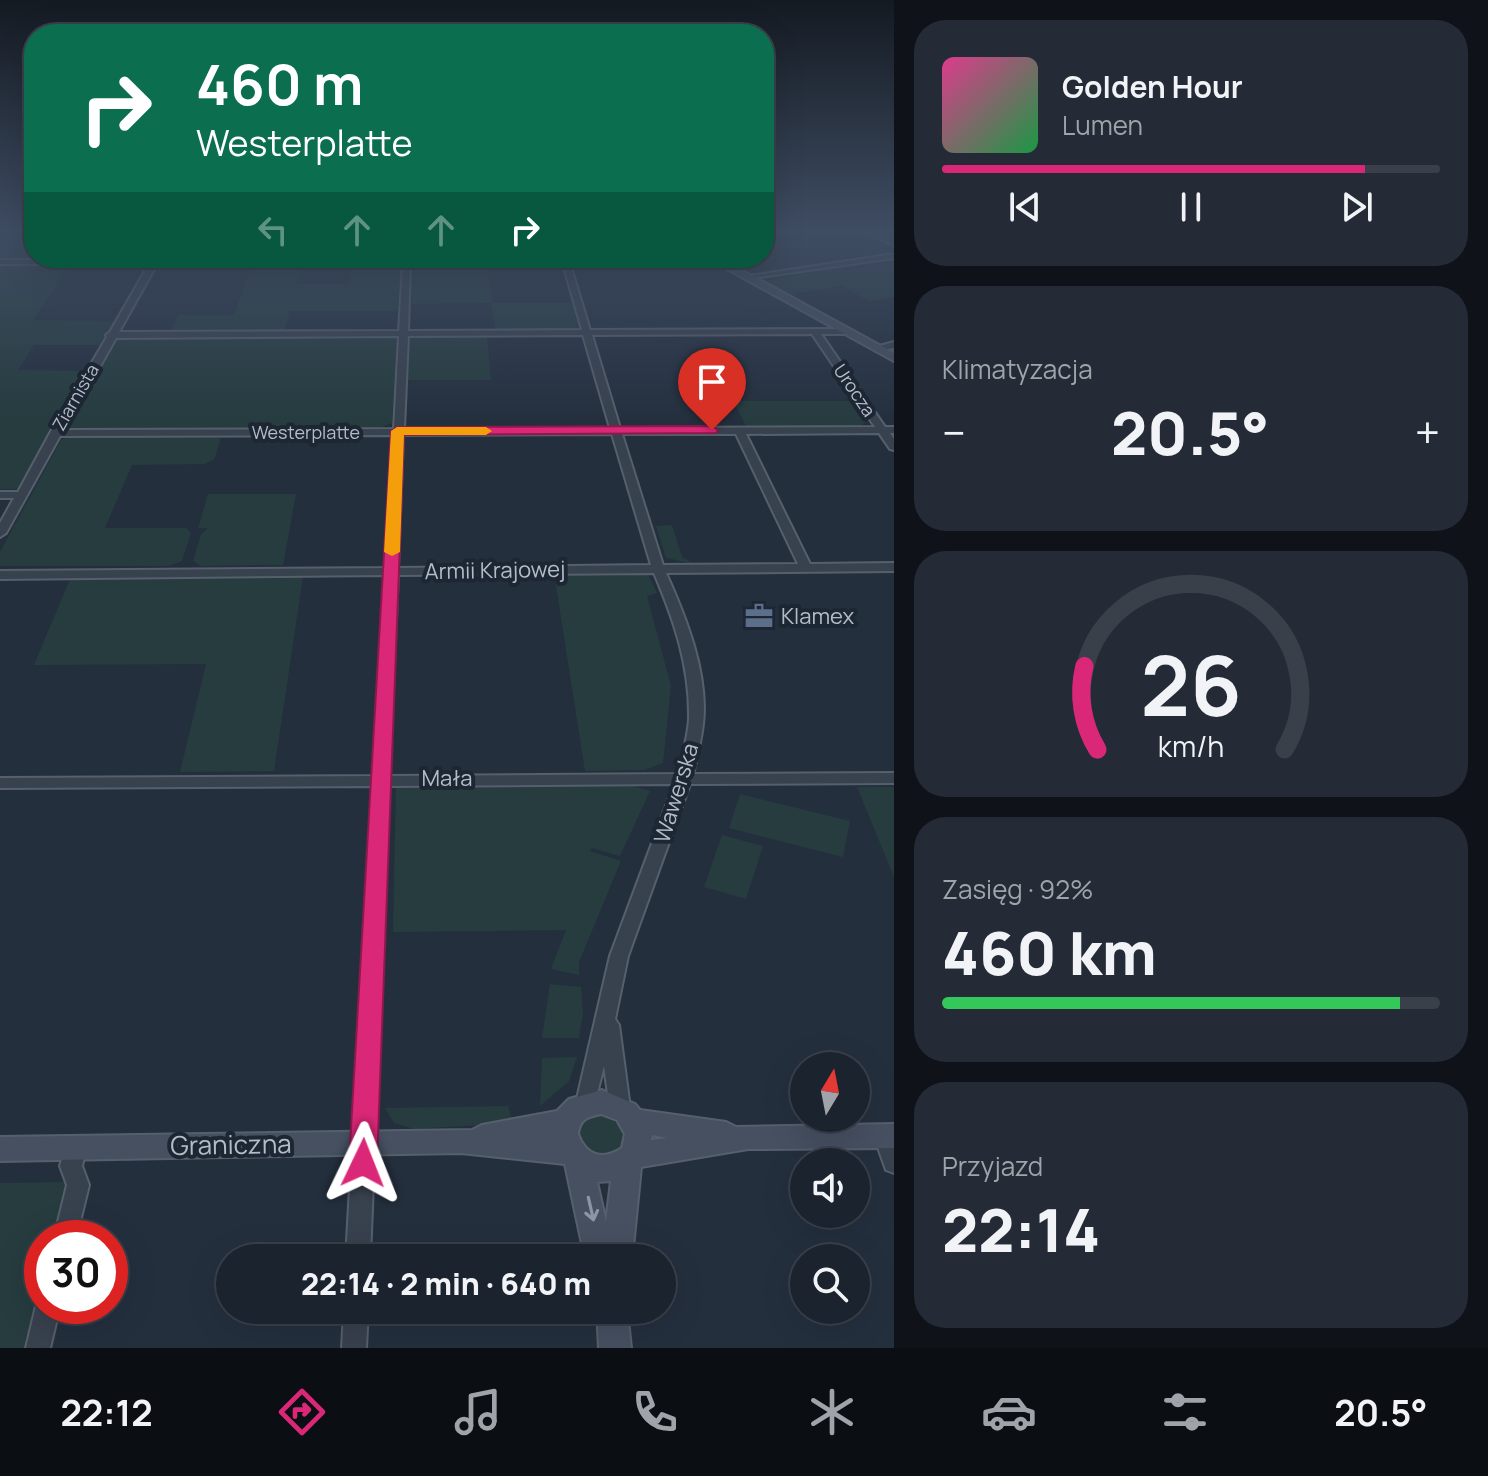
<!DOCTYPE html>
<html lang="pl">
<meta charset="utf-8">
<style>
:root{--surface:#1b232e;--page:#242b36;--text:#f1f3f6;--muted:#a0a4aa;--line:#39404a;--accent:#db2777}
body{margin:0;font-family:Manrope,sans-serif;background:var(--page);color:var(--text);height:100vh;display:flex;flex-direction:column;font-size:30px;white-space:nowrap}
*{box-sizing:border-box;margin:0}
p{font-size:26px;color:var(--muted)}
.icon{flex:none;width:44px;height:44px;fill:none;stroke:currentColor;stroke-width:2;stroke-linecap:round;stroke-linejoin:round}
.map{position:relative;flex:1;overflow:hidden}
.side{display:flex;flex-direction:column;gap:20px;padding:20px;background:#0f1319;width:594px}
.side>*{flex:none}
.banner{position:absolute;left:24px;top:24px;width:750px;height:244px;border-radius:32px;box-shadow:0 8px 32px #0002,0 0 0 2px var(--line);background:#0b6e4f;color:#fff;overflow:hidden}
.needle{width:52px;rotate:10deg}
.tools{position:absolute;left:790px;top:1052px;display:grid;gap:16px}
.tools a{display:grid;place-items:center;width:80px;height:80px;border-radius:50%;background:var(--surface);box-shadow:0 8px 32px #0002,0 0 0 2px var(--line);font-size:40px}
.speed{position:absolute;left:24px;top:1220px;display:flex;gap:16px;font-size:40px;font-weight:700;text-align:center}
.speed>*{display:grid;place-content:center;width:104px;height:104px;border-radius:50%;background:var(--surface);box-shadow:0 8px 32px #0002,0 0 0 2px var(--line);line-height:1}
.speed .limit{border:12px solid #d22;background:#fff;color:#111}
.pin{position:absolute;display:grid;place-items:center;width:68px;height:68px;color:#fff;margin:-82px -34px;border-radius:50% 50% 50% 0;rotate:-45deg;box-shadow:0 0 8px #0007}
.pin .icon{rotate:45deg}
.me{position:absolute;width:88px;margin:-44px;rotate:2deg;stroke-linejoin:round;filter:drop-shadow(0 0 6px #0008)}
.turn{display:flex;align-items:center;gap:28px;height:168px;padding:0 40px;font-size:36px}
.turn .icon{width:104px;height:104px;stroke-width:2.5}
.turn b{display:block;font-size:56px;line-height:68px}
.lanes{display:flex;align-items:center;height:76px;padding:0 40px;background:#0003;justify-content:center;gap:40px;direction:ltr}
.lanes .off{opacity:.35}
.big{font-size:60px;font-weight:800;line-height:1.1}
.side .tile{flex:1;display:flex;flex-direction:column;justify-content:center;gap:12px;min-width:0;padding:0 28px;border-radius:32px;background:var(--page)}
.side .dial{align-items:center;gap:0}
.dial svg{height:208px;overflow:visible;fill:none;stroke:var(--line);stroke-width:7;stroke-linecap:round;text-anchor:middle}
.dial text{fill:var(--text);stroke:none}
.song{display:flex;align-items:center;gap:24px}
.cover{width:96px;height:96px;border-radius:12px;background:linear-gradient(135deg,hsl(330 70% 55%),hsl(140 70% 35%))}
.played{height:8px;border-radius:4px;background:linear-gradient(90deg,var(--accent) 85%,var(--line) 85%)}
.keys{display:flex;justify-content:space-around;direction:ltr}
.heat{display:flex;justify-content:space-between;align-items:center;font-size:44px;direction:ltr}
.charge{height:12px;border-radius:6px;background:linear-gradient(90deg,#34c759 92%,var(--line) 0)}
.trip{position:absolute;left:216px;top:1244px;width:460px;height:80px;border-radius:40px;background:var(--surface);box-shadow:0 8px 32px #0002,0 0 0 2px var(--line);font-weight:800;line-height:80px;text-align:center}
.menu{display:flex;height:128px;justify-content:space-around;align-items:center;background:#0b0e12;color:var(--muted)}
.menu .icon{width:56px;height:56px}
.menu .selected{color:var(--accent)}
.menu b{font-size:36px;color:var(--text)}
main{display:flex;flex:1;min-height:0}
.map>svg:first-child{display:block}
</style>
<main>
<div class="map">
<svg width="894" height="1348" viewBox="0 0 894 1348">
<rect width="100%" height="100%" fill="#242f3e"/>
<g fill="#263c3f">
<path d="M0,232H34V258H47L44,261H0Z"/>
<path d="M894,263V297L869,301L842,286L789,294L765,281L842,267L846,270Z"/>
<path d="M0,264L71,265L33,320L116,321L102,345H34L18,370L87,371L20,489H0Z"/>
<path d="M302,266L297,284H349L352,266H402L397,311H290L284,332L170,334L178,315H234L251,267Z"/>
<path d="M420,266H488L492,303H572L579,329L496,332L491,303L412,304V268Z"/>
<path d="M397,336L392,423L377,429L61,430L113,337Z"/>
<path d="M409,336H487L491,380H408Z"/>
<path d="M733,401H853L866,422L860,426H746Z"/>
<path d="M71,436L221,438L214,460L204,464L132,465L105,528H186L191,533L182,561L169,566H0V552L61,440Z"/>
<path d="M208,494H296L283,565L201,566L193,561L201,534L208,528H198Z"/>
<path d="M672,525L682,557L695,564L666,558L656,526Z"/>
<path d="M554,573L648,574L657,593L647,596L671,686L663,763L645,770L585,771Z"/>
<path d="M303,577L274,771L180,772L206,664L34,665L70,579Z"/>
<path d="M623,783L650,791L620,856L592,848L590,851L621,861L579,962V975L551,969L566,930L393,932L396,784Z"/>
<path d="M857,787H894V877Z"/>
<path d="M740,794L850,821L843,857L729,828Z"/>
<path d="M722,835L763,846L746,899L704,887Z"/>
<path d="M550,984L581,987L583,1013L579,1038H542Z"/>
<path d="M577,1057L569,1081L540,1106L542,1058Z"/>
<path d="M508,1106L513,1123L414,1129L394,1123L385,1108Z"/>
<path d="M593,1114H605L625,1129L627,1141L624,1151L602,1161L579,1149L575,1128L582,1119Z"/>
<path d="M72,1182L57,1238H42V1296L28,1348H0V1183Z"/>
</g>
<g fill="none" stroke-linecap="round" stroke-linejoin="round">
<defs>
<g id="street">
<path d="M866,232H876L894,240V245Z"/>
<path d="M894,254V258L746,279L742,277Z"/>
<path d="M403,258L719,260H722V264H570L590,330L848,329V333L845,334H821L885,427H894V433H890L894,439V450L890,449L879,433L746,434L810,564L894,563V571L666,573C686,617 709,675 703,724C701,741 697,758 693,774L894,773V783L690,784L628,956L615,1019L619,1025L630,1108L627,1114L620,1117L613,1114L610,1108L604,1066L593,1109L586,1112L579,1109L576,1103L610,956L674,784L389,786L370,1258H346L373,786L0,788V778L374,776L385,575L0,579V571L386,568L393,435L60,436L6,533L0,537V523L14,498H0V492H18L50,433L107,337L106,335L110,332L149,264H0V260ZM157,264H403L399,331L119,332ZM410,264H563L582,330L408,331ZM812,334L875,427L620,428L592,335ZM583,335L610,428L404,429L408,336ZM399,336L394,429L64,430L116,338ZM612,434L651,565L398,568L403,435ZM622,434H736L798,564L663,565ZM654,573C674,620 690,666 689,719C688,737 682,756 678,774L389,776L398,575Z"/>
<path d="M894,342V348L876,351L872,348Z"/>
<path d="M885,1127L892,1129L894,1133V1173L886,1170L874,1136L878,1129Z"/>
<path d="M75,1138L83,1141L86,1148L82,1166L89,1185L76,1238H54L67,1185L60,1166L67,1141Z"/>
<path d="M42,1297V1306H60L50,1348H26L36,1306Z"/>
<path d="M344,1310H368L366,1348H342Z"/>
</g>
<g id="secondary">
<path d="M707,258H719L894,353V361Z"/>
<path d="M602,1090L635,1104L640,1110L726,1122L736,1127L894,1124V1148L748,1149L641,1167L632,1258H585L565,1164L461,1153L0,1161V1137L472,1130L482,1125L557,1111L569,1099ZM601,1114L617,1120L625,1134L622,1148C604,1160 586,1157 578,1134C580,1119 587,1117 601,1114ZM652,1135L667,1138L651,1140ZM611,1181L606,1222L597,1182Z"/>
<path d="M597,1310H627L631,1348H599Z"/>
</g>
</defs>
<use href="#street" stroke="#565f6c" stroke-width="4"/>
<use href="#secondary" stroke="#565f6c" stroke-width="4"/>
<use href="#street" fill="#38414e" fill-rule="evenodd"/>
<use href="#secondary" fill="#465061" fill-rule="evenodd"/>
</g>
<defs><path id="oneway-shaft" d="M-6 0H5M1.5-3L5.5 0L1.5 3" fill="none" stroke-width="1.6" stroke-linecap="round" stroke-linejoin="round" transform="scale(2)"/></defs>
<use stroke="#8e96a5" href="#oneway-shaft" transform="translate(591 1209) rotate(77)"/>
<linearGradient id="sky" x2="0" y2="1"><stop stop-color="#141a22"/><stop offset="0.55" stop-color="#3f4d63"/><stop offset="1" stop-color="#3f4d63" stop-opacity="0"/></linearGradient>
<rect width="894" height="421" fill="url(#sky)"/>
<path fill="#db2777" stroke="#8e194d" stroke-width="2" d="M712,426L718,430L716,433L404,435L377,1163L373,1172L363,1175L353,1172L349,1163L391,431L397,427Z"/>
<path fill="#f59e0b" d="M397,427H486L492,431L486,435H404L400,552L392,556L384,552L391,431Z"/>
<defs>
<symbol id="office-bare" viewBox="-9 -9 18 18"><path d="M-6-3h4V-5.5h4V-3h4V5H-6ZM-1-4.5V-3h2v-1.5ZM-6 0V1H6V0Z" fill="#5c6f8a" stroke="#1d2633" stroke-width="2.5" paint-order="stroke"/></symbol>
</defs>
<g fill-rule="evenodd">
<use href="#office-bare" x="739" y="596" width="40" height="40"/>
</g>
<g text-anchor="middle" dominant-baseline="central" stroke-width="8" stroke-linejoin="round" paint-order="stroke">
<g font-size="18" fill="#b4bcc9" stroke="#1d2633">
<text transform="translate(855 390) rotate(56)">Urocza</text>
<text transform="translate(75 397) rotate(-60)">Ziarnista</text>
<text x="306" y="432">Westerplatte</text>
</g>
<g font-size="22" fill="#b4bcc9" stroke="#1d2633">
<text transform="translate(495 570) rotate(-1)">Armii Krajowej</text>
<text x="447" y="778">Mała</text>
<text transform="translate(676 793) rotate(-73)">Wawerska</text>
</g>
<g font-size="22" fill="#b4bcc9" stroke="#1d2633" text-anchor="start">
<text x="781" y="616">Klamex</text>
</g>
<g font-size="26" fill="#b4bcc9" stroke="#1d2633">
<text transform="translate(231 1144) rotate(-1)">Graniczna</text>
</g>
</g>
</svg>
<div class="tools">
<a><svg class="needle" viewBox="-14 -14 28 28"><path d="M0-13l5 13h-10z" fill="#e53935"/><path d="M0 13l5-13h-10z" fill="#a0a4aa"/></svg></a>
<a><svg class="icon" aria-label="sound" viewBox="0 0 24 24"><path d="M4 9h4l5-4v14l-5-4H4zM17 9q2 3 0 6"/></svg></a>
<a><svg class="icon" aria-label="search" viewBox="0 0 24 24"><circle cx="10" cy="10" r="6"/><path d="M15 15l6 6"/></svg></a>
</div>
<div class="speed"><div class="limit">30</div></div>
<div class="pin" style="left:712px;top:430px;background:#d93025"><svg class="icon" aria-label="arrive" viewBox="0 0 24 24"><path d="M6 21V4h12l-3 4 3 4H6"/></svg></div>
<svg class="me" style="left:363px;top:1163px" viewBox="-20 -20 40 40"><path d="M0-17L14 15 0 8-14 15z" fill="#db2777" stroke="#fff" stroke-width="4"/></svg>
<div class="trip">22:14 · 2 min · 640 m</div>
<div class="banner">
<div class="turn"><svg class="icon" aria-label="right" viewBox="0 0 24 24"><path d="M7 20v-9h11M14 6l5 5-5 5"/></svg><div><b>460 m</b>Westerplatte</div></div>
<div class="lanes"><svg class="icon off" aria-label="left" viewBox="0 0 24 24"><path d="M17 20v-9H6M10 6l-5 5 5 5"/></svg><svg class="icon off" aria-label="ahead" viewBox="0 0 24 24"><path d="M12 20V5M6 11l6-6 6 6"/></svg><svg class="icon off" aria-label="ahead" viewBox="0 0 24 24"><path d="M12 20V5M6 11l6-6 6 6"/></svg><svg class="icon" aria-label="right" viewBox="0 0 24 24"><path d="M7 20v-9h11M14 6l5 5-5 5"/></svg></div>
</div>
</div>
<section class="side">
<div class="tile">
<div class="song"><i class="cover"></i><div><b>Golden Hour</b><p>Lumen</p></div></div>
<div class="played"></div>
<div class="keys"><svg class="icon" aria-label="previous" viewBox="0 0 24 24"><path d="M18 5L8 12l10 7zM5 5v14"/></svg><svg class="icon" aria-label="pause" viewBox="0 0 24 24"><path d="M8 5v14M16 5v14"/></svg><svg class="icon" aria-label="next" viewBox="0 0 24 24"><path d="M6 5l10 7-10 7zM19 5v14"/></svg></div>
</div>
<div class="tile"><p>Klimatyzacja</p>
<div class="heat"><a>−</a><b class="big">20.5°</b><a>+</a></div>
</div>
<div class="tile dial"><svg viewBox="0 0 100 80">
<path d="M14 69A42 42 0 1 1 86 69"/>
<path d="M14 69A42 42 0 0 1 9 37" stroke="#db2777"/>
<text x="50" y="56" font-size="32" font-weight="700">26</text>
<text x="50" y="72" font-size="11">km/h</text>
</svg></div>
<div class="tile"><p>Zasięg · 92%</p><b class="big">460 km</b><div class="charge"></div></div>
<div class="tile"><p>Przyjazd</p><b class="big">22:14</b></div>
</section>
</main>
<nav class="menu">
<b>22:12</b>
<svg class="icon selected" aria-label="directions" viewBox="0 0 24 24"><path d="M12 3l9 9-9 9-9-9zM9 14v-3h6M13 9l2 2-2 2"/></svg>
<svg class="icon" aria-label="music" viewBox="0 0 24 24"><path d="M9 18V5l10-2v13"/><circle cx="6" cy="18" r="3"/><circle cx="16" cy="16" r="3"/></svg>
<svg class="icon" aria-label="phone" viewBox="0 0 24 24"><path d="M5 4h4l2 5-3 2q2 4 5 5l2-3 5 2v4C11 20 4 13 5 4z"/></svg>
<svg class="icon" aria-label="climate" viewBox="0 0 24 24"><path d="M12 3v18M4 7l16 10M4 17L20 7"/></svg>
<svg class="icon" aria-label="car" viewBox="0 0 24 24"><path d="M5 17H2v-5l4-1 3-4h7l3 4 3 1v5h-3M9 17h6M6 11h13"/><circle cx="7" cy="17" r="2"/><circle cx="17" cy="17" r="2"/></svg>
<svg class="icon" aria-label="filters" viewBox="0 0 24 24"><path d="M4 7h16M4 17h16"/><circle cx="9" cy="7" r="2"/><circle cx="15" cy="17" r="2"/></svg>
<b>20.5°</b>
</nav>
